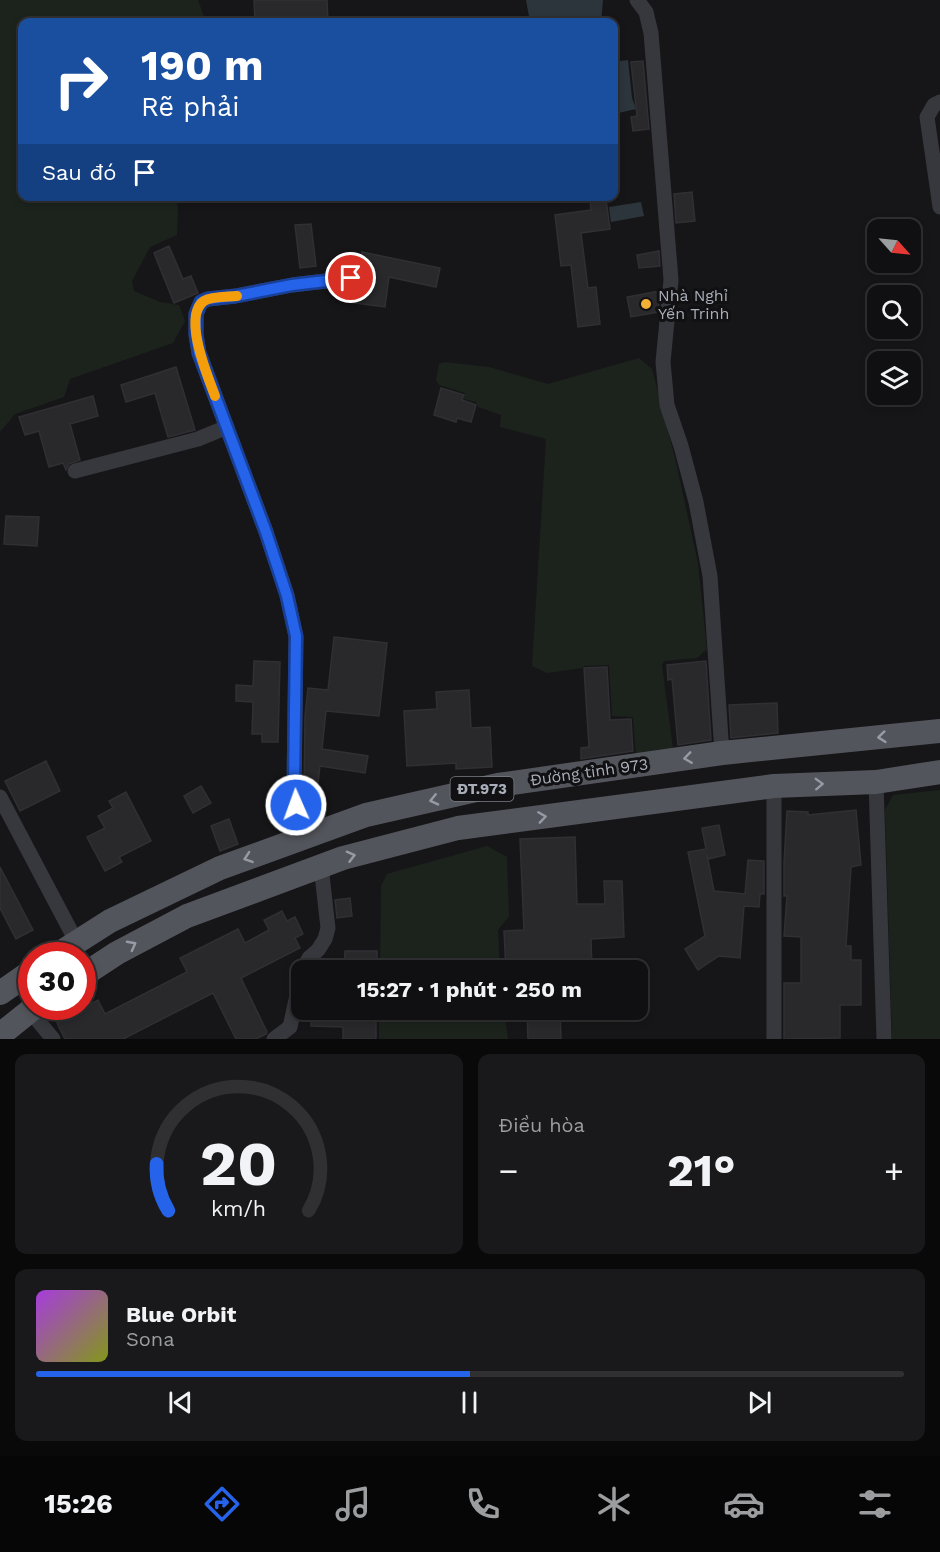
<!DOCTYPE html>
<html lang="vi">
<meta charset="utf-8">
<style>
:root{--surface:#101012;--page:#19191b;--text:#f1f3f6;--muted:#9c9d9f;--line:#303032;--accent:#2563eb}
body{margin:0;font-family:"Work Sans",sans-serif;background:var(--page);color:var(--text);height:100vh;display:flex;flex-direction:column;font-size:22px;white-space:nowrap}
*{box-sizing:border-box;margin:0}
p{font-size:20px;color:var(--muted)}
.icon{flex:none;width:33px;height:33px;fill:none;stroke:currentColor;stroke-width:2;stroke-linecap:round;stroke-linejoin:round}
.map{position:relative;height:1039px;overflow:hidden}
.details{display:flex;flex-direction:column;gap:15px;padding:15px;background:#09090a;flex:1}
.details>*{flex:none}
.guide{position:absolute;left:18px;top:18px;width:600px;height:183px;border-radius:12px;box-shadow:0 3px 9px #0003,0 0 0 2px var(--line);background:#1a4fa0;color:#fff;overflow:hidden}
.needle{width:39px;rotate:117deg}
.buttons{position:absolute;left:867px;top:219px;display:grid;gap:12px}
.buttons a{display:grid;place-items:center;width:54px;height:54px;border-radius:12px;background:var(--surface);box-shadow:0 3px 9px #0003,0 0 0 2px var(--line);font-size:30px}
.speed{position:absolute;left:18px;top:942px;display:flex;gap:12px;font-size:30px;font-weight:700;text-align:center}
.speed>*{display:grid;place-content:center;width:78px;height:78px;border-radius:50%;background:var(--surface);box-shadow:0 3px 9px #0003,0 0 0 2px var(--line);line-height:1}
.speed .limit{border:9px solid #d22;background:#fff;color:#111}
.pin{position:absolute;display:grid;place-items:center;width:51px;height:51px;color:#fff;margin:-26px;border:3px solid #fff;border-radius:50%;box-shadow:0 2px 6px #0007}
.me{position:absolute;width:66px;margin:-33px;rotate:358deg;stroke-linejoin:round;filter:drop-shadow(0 0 4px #0008)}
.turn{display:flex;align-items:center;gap:21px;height:126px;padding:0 24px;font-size:27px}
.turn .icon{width:78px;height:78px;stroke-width:2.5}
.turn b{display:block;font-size:42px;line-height:51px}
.then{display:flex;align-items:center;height:57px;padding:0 24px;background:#0003;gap:12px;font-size:22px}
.big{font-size:45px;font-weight:700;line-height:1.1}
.details .tile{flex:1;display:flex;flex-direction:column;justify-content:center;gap:9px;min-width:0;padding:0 21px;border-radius:12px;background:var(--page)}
.details .dial{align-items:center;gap:0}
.dial svg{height:156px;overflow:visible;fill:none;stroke:var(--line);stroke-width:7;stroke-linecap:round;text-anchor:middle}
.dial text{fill:var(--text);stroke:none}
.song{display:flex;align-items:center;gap:18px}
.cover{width:72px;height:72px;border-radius:9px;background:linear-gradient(135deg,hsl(280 70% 55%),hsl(70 70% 35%))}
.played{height:6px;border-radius:3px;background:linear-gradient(90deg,var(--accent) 50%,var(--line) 50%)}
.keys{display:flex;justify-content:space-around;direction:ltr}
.heat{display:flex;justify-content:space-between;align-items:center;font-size:33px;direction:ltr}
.details .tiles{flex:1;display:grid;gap:15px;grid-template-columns:1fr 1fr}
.tile:last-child{grid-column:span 2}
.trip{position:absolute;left:291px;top:960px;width:357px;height:60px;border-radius:12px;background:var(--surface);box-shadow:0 3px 9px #0003,0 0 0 2px var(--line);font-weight:700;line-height:60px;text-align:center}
.dock{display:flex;height:96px;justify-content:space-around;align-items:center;background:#060607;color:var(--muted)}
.dock .icon{width:42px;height:42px}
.dock .on{color:var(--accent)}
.dock b{font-size:27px;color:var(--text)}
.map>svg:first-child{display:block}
</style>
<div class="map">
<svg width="940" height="1039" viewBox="0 0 940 1039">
<rect width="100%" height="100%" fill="#161618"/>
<g fill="#1c231d">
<path d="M0,0H198L206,22H22V196L175,197L178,207L177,235L150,247L132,281L134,291L160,302L179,305L185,321L173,343L70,379L64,397L15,414L0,432Z"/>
<path d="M639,358L652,369L675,458L698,563L707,649L697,658L664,661L662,665L673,749L636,756L633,717L612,716L609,665L584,666L582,668L547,673L532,666L546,439L500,427L501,415L478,407L476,402L464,399L465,393L439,385L436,380L439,364L445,362L489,367L548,384Z"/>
<path d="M940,790V1039H892L885,810L893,795Z"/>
<path d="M487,846L507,857L509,916L498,930L500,970H380L381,886L387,874Z"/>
<path d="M379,1010H504L508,1039H379Z"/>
</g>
<g fill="#2c353c">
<path d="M526,0H603L601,22H530Z"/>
<path d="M628,60L632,98L636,109L614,114V62Z"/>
<path d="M641,202L644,216L611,222L609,207Z"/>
</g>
<g fill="#29292c" stroke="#303034" stroke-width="1.5">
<path d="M254,0H327L328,22H255Z"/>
<path d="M643,61L649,129L633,131L631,117L637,116L631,62Z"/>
<path d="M692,192L695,221L676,223L674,194Z"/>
<path d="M606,199L610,229L581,233L588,288L596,287L600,324L578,327L571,265L561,266L555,215L591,210L590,201Z"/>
<path d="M311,224L316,266L300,268L295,225Z"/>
<path d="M169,246L183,279L191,276L198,293L174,303L154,253Z"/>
<path d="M659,251L660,266L639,268L637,255Z"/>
<path d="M362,252L440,268L436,287L389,277L385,307L348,302L350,288L356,286L360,281L361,276L358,271Z"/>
<path d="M660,291L658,312L631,317L627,297Z"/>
<path d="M176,367L195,430L168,437L155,393L126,402L121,385Z"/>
<path d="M441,388L464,395L462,400L476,405L471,422L457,418L456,422L434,415Z"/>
<path d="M93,396L98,416L70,424L80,460L69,464L66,470L63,463L49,467L39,431L25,435L19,417Z"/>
<path d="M6,516L39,517L37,546L4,544Z"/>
<path d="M334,637L387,643L379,716L326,711L322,749L368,756L365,773L320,766L317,791L304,790L305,716L308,688L328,690Z"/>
<path d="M254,661L280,662L278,742H262V734H252L253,702L236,701V685L253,686Z"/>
<path d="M706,661L711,740L678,745L672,679L668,680L667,665Z"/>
<path d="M607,667L610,720L631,719L633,751L581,759V748L589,747L584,668Z"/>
<path d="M469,690L471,728L490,727L492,767L456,769V763L407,766L404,711L437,709L436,692Z"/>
<path d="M777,703L778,733L731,738L729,705Z"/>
<path d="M46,761L60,791L20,811L5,781Z"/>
<path d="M201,786L211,803L193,813L184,796Z"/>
<path d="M126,792L151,841L119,857L122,862L105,871L87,837L105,828L98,816L113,808L109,801Z"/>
<path d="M856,810L861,865L851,867L846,946H851V960H861V1005H840V1038L784,1039V983H801V937L784,936L787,896H784V863L787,811L808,812V815Z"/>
<path d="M229,819L238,844L220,851L211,826Z"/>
<path d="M719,825L725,855L708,859L707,855L714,891L745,894L748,860L764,861V894H760L759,907L744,906L740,958L719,956L698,970L685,949L705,936L688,852L706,849L702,828Z"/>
<path d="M575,837L577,904H605L604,881H622L624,937L591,939L592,970H506L504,931L524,930L520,839Z"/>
<path d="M0,867L33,930L16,939L0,908Z"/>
<path d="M350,898L352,916L337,918L335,900Z"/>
<path d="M282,911L287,921L295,917L303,934L295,938L300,948L241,978L267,1032L266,1034L256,1039H236L213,993L123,1039H65L57,1023L98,1000L105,1014L187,972L180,958L238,929L245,943L269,930L264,920Z"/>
<path d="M345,951H377V970H344Z"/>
<path d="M312,1010H376V1039H343V1027L311,1026Z"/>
<path d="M527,1010H560L561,1039H528Z"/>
</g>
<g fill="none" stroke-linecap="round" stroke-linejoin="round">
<g stroke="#37383d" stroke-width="15">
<path d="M637,0L646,12L651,33L671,280L663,362L667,405L681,446L696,502L710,576L722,753"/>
<path d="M940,102L934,105L927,117L940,207"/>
<path d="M75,471L198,439L227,427"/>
<path d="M876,782L884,1039"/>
<path d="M0,797L76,941"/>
<path d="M299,841L294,787L296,637L287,595L266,532L199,353L196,335V314L201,302L208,299L235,296L292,285L351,278"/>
<path d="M303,970L309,958L318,950L325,939L328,928L321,866"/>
<path d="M30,1011L53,1039"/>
<path d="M274,1039L290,1027L302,973"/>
<path d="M774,1039V786"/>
</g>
<g stroke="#53555c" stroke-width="24">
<path d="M55,956L110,921L220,868L366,815L498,785L722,753L940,731"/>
<path d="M82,976L117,953L187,916L343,858L458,828L774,786L876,782L940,772"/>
<path d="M0,993L32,971"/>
<path d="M0,1035L36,1006"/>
</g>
</g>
<defs><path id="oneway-chevron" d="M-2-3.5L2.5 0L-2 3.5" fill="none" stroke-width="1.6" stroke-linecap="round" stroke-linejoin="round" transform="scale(1.5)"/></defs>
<g stroke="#979ba6">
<use href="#oneway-chevron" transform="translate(882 737) rotate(174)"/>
<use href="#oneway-chevron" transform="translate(688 758) rotate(172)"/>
<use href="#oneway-chevron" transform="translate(819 784) rotate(-2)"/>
<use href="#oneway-chevron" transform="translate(434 800) rotate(167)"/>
<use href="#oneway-chevron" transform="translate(542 817) rotate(-8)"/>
<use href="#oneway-chevron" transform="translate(351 856) rotate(-15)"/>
<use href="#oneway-chevron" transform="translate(248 858) rotate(161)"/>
<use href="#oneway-chevron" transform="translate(132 945) rotate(-28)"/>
</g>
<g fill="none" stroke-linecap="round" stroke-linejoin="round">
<defs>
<path id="route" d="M296,805L294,787L296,636L287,596L266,532L199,353L196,335V314L201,302L208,299L236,296L292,285L351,278"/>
</defs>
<use href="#route" stroke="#184099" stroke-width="15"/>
<use href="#route" stroke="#2563eb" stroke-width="10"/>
<path stroke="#f59e0b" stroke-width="10" d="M215,396C208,377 182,316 204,301C212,296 227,297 237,296"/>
</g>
<circle fill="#f2b134" stroke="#111113" stroke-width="2" cx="646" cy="304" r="6"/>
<g text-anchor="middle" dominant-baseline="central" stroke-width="6" stroke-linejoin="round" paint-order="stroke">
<rect fill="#111113" stroke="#7b7e86" stroke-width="1.5" x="450.5" y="777" width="63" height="24" rx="4.5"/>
<g font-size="15" font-weight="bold" fill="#a8adb8">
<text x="482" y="789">ĐT.973</text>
</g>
<g font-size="16" fill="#a8adb8" stroke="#111113" text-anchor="start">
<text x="658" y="295">Nhà Nghỉ<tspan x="658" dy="18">Yến Trinh</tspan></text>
</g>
<g font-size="16" fill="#a8adb8" stroke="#111113">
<text transform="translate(589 772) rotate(-8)">Đường tỉnh 973</text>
</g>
</g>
</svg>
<div class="buttons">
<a><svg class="needle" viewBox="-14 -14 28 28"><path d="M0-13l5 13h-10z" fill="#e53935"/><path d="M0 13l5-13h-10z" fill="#9c9d9f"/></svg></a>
<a><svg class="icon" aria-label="search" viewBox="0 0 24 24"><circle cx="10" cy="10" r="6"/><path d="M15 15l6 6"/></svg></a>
<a><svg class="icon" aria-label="layers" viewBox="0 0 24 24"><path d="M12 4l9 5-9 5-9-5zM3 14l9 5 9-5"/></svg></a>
</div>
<div class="speed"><div class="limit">30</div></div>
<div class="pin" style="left:351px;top:278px;background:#d93025"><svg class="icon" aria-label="arrive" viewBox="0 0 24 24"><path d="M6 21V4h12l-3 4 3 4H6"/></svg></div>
<svg class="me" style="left:296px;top:805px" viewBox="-20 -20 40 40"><circle r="17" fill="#2563eb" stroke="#fff" stroke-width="3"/><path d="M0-11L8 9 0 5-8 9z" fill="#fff"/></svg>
<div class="trip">15:27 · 1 phút · 250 m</div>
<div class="guide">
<div class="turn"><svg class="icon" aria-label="right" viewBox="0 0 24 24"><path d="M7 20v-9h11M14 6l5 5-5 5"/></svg><div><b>190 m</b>Rẽ phải</div></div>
<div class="then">Sau đó<svg class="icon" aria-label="arrive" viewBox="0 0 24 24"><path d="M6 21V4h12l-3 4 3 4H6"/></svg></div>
</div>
</div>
<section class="details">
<div class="tiles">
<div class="tile dial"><svg viewBox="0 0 100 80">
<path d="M14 69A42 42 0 1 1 86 69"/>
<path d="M14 69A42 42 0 0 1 8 45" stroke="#2563eb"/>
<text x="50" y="56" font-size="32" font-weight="700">20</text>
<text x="50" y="72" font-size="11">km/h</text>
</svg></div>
<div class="tile"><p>Điều hòa</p>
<div class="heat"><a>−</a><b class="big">21°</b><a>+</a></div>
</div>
<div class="tile">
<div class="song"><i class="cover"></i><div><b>Blue Orbit</b><p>Sona</p></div></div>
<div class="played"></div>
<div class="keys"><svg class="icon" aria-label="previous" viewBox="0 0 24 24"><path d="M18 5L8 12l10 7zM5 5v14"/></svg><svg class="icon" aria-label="pause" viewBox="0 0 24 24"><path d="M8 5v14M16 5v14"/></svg><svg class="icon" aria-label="next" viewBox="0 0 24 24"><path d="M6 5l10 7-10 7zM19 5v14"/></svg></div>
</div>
</div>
</section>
<nav class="dock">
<b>15:26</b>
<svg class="icon on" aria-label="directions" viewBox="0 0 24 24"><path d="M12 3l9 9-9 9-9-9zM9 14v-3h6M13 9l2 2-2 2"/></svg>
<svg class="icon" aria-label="music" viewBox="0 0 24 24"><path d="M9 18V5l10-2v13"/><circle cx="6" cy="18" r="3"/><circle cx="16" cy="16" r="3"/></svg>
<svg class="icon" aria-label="phone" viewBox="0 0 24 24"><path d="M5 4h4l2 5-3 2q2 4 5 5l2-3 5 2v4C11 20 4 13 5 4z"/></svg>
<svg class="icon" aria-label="climate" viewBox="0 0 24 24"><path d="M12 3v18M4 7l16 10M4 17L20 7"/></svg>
<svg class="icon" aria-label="car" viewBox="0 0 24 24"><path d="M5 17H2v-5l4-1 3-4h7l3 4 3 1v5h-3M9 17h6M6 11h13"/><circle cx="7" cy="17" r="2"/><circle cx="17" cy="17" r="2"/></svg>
<svg class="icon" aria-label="filters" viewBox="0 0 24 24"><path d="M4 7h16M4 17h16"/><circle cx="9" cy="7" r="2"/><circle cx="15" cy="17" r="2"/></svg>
</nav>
